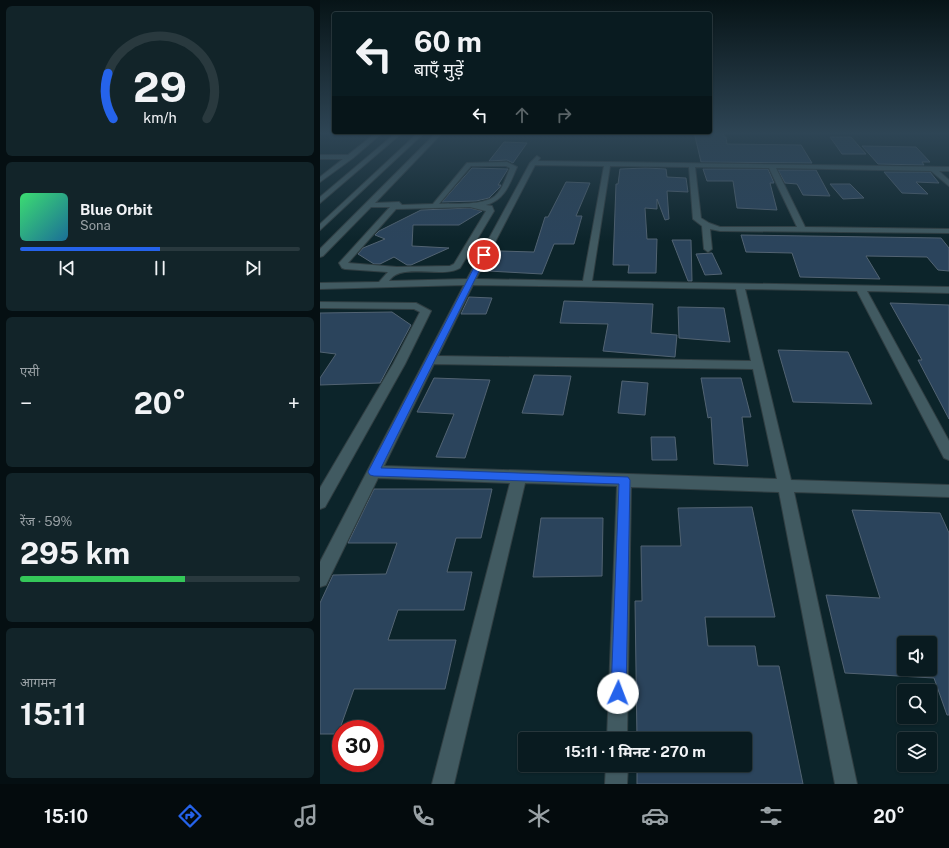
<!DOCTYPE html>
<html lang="hi">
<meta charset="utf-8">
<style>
:root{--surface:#091b20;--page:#122429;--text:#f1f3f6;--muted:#99a1a5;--line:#29393e;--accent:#2563eb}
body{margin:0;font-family:"Public Sans","Noto Sans Devanagari",sans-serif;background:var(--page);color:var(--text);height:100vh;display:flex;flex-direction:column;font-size:15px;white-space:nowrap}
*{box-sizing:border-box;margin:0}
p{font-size:13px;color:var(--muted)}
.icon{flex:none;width:22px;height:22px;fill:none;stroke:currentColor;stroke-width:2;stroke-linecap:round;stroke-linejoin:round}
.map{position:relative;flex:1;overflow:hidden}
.drawer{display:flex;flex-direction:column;gap:6px;padding:6px;background:#050f12;width:320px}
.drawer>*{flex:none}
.banner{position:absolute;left:12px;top:12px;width:380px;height:122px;border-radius:4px;box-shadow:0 1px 3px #0004,0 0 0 1px var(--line);background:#091b20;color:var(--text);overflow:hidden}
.tools{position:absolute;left:577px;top:636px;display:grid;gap:8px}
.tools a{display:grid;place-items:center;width:40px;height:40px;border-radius:4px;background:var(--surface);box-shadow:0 1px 3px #0004,0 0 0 1px var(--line);font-size:20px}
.speed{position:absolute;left:12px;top:720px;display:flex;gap:8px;font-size:20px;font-weight:700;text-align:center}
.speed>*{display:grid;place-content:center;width:52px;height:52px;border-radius:50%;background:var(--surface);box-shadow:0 1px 3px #0004,0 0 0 1px var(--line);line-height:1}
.speed .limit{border:6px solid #d22;background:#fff;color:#111}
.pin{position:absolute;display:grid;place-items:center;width:34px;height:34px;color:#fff;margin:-17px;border:2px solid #fff;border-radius:50%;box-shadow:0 1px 4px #0007}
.me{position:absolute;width:44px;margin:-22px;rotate:2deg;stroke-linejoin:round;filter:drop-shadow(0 0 3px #0008)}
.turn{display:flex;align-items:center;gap:14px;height:84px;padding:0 16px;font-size:18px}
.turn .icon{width:52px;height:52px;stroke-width:2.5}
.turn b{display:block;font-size:28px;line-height:34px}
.lanes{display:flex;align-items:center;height:38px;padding:0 16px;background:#0003;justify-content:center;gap:20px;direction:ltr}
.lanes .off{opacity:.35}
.big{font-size:30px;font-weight:700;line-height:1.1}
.drawer .widget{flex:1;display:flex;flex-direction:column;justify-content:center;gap:6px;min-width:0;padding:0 14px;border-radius:6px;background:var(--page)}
.drawer .dial{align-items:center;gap:0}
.dial svg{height:104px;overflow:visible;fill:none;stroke:var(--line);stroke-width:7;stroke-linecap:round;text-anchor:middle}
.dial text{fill:var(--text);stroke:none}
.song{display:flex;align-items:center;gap:12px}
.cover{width:48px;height:48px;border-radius:6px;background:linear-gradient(135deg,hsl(140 70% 55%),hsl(200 70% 35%))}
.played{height:4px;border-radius:2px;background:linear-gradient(90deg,var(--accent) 50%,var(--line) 50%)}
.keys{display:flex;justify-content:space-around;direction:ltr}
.heat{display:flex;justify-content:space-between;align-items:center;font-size:22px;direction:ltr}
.charge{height:6px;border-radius:3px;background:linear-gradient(90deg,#34c759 59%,var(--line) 0)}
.trip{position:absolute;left:198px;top:732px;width:234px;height:40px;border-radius:4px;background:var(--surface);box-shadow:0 1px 3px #0004,0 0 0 1px var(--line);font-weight:700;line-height:40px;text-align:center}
.tabs{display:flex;height:64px;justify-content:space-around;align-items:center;background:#040b0d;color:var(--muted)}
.tabs .icon{width:28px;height:28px}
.tabs .selected{color:var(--accent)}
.tabs b{font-size:18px;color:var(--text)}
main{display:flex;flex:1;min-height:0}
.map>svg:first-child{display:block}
</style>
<main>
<section class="drawer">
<div class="widget dial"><svg viewBox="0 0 100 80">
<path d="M14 69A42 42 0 1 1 86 69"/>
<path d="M14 69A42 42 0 0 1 10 34" stroke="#2563eb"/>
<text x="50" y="56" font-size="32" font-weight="700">29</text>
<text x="50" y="72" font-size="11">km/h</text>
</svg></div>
<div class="widget">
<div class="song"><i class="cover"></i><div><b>Blue Orbit</b><p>Sona</p></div></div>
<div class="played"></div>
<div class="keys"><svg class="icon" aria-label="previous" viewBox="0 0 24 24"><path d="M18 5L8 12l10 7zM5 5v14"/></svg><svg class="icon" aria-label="pause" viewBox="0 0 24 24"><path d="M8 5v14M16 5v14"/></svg><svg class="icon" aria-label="next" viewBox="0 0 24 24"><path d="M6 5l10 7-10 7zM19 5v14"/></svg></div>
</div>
<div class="widget"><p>एसी</p>
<div class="heat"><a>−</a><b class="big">20°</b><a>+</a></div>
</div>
<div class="widget"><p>रेंज · 59%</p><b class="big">295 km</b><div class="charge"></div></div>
<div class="widget"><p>आगमन</p><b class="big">15:11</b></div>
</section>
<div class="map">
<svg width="629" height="784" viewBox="0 0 629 784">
<rect width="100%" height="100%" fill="#0c242a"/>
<g fill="#2b445c" stroke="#526372" fill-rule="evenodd">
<path d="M374,132H403L404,137H406L407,144L481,145L492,163L381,162Z"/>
<path d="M510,137H531L546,154H522Z"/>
<path d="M184,142L207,143L193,163L187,160L169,161Z"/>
<path d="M542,146L596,147L610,162H602L604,165L558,164Z"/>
<path d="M152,168L188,169L178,185H181L180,187L169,198L156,201L122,202Z"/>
<path d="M326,168L346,169L347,177L366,178L368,192L347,191L349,219L345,220L337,199V209L325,208L327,239H337L336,273H308L309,265H293L296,184H298L300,169Z"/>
<path d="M383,169H448L454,183H450L457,210L417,208L413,181H387Z"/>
<path d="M458,170H496L510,196L483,195L477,184L465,183Z"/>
<path d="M564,172H610L619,183L596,182L608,194L582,193Z"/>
<path d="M246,182L270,183L256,216H262L254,244H234L222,274L168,271L180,251L214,252L225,217H228Z"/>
<path d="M510,184H530L544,198L523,199Z"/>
<path d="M150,208L162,211L139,225H93L92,246L129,248L91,265H87L74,257L60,264H54L38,254L43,248L65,239L55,235L59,231L101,210Z"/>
<path d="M421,235L621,238L629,248V271L618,270L607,257L546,256L560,279L480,277L472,253L426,252Z"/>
<path d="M352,240H371L372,281H368Z"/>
<path d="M392,253L402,274L385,275L376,254Z"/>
<path d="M149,297L172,298L166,314H141Z"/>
<path d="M244,301L333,304L331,333L357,335L355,357L283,351L288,324L240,323Z"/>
<path d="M570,303L629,305V419L598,360H602Z"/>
<path d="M358,307L404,308L410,342L359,338Z"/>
<path d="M72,312L91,325L60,383L0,385V378L16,354L0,352V313Z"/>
<path d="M458,350L528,352L552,404L473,402Z"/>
<path d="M214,375L251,376L243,415L202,413Z"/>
<path d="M114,378L170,380L145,458L116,457L134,414L97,412Z"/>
<path d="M381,378H421L431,417H422L428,466L394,464L391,417L388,418Z"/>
<path d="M302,381L328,383L325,415L298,413Z"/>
<path d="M331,437H355L357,460H332Z"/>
<path d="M54,489H172L161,538H136L127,572H152L144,610H78L68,640H136L125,689H34L18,734H0V603L13,575L66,574L77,543H28Z"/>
<path d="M432,507L455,617H385L388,646H435L438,666H459L483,784H317V765H425V739H317L315,601H322L321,546H361L358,508Z"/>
<path d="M532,510L620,513L629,533V715H627L614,678L525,673L506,595L560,598ZM584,643H610V669H584Z"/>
<path d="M221,518H283L282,576L213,577Z"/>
</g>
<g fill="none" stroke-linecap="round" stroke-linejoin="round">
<defs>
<g id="minor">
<path d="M57,132H63L33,158L0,182V177L23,159H0V155H28Z"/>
<path d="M77,132H83L0,203V197Z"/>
<path d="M99,132H105L0,230V224Z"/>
<path d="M117,132H123L55,203L79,202L82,205L113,204L147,163L187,162L197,167C190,183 185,200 166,205L172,206L174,211L140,268C122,279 81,262 69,281L147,279L210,163L217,156L220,158L218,161L629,167V171H619L629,180V186L611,171L456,168L485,227L629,229V233L400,231L390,229L392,249L388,252L384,249L382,226L373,219L369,167L290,166L272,281L629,287V293L547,291L629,441V460L624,458L537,291L425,289L471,480L629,485V497L474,492L537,784H515L459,492L311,487L307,739H287L297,486L205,483L134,784H112L190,483L58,478L6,585L0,587V562L144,285L0,289V283L59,282L68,272L25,269L22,268L19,263L70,207H51L3,256L0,257V249ZM215,165L284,166L263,281L156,279ZM151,166H186L190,168C186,177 183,189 175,196C163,206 135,203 119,204ZM375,167L449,168L477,227H400L389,223L381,218ZM150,207L166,211L134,264L130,266L77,267L28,263L76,209ZM153,285L416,289L431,361L118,356ZM114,364L433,369L457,479L64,466Z"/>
<path d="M0,302L96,303L111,311L85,364L5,507L0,509V488L73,364L100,312L94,309L0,308Z"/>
<path d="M286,765H308L307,784H285Z"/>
</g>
</defs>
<use href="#minor" stroke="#303e42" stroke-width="2"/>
<use href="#minor" fill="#415a61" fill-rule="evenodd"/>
</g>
<linearGradient id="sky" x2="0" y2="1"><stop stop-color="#071417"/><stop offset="0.55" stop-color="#2e4555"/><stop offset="1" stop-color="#2e4555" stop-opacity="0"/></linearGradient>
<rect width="629" height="242" fill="url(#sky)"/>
<path fill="#2563eb" stroke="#184099" d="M161,254L167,255L61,468L308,477L310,480L306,693L304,699L298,701L293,699L291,693L299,484L54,476L50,475L48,472Z"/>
</svg>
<div class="tools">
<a><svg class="icon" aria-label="sound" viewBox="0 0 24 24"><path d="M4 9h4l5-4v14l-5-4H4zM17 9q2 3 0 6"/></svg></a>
<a><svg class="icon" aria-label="search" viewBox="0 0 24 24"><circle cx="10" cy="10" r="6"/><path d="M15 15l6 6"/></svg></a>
<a><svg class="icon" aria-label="layers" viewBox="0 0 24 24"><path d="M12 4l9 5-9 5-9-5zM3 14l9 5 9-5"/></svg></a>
</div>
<div class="speed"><div class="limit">30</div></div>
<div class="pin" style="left:164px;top:255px;background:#d93025"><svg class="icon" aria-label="arrive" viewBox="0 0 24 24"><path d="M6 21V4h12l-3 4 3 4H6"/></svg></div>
<svg class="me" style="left:298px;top:693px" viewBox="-20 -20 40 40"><circle r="19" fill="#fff"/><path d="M0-13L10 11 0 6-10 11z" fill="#2563eb"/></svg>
<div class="trip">15:11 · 1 मिनट · 270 m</div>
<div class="banner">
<div class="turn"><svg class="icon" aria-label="left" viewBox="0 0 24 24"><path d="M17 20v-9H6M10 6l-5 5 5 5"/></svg><div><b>60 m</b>बाएँ मुड़ें</div></div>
<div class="lanes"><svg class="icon" aria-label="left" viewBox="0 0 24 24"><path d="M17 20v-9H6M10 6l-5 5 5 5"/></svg><svg class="icon off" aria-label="ahead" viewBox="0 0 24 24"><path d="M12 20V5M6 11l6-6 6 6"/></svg><svg class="icon off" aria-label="right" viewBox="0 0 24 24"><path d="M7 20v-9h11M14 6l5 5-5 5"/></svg></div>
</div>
</div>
</main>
<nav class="tabs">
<b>15:10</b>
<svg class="icon selected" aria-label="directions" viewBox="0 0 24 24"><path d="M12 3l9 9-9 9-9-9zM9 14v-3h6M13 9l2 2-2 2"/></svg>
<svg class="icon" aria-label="music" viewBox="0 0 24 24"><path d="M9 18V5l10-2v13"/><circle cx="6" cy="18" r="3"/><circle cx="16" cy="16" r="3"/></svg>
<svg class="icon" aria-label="phone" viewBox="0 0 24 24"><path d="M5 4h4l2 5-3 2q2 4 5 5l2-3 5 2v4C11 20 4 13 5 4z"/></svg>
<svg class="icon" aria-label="climate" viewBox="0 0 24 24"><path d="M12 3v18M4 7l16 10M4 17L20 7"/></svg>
<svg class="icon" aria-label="car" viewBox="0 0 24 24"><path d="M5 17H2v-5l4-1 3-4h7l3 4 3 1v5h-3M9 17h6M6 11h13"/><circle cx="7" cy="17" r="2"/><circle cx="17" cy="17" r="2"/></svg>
<svg class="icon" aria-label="filters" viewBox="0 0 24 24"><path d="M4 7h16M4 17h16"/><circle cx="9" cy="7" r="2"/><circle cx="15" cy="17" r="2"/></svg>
<b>20°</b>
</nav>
